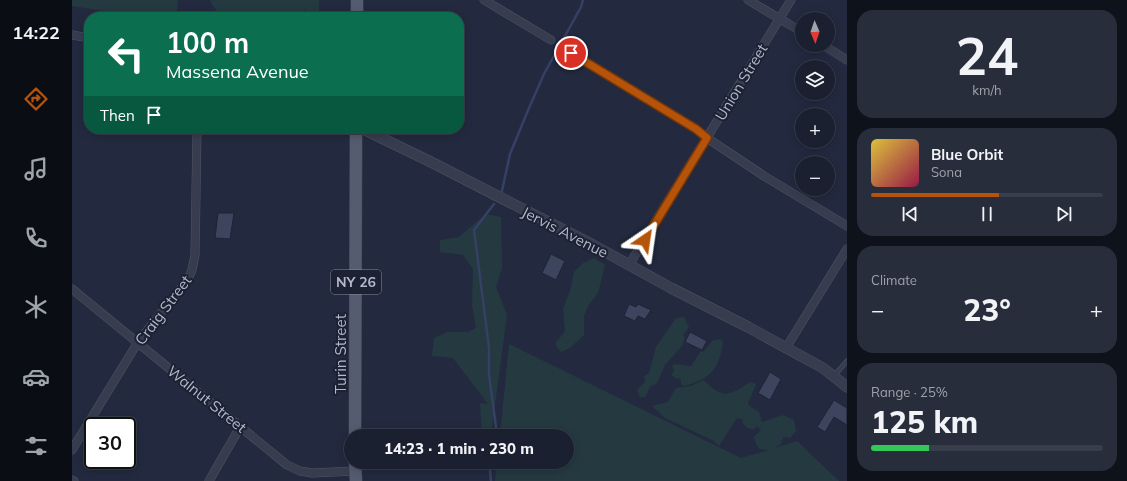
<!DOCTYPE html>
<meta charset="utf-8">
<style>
:root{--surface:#1a202f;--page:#272d3b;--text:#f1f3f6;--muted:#9fa3aa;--line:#383e4b;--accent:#b45309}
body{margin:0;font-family:Mulish,sans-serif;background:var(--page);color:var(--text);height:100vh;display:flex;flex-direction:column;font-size:15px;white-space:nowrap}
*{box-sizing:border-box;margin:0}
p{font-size:13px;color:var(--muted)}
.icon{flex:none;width:22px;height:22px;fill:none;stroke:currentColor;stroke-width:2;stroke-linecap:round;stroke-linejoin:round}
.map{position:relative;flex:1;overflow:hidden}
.drawer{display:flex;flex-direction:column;gap:10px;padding:10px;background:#0e121a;width:280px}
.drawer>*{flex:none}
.guide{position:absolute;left:12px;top:12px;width:380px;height:122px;border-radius:16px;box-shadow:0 2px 10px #0003,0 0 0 1px var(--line);background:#0b6e4f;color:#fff;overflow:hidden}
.needle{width:26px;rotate:178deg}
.controls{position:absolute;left:723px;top:12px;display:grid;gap:8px}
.controls a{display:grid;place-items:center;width:40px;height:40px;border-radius:50%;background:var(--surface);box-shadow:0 2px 10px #0003,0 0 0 1px var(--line);font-size:20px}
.speed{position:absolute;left:12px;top:417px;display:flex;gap:8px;font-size:20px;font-weight:700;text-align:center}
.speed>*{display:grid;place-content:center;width:52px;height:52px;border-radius:50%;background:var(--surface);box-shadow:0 2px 10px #0003,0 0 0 1px var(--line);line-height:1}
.speed .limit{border:2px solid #111;border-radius:6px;background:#fff;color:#111}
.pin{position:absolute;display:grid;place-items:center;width:34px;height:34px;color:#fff;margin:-17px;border:2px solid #fff;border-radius:50%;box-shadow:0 1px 4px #0007}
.me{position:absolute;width:44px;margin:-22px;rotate:32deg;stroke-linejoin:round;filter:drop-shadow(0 0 3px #0008)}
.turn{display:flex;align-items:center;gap:14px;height:84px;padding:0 16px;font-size:18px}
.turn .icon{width:52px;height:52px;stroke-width:2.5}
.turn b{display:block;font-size:28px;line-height:34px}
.then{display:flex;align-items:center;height:38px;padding:0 16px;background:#0003;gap:8px;font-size:15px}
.big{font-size:30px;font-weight:800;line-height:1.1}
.drawer .card{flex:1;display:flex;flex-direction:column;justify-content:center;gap:6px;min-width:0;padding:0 14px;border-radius:16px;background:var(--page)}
.drawer .dial{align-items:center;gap:0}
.dial b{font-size:52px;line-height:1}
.song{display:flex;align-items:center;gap:12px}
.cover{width:48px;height:48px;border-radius:6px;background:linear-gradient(135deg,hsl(50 70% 55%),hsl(340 70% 35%))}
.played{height:4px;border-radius:2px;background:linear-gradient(90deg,var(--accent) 55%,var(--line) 55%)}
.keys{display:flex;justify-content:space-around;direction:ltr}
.heat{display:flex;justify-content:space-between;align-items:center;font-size:22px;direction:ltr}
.charge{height:6px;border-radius:3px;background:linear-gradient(90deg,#34c759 25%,var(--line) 0)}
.trip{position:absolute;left:272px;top:429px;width:230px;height:40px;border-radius:20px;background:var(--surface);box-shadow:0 2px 10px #0003,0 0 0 1px var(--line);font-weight:800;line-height:40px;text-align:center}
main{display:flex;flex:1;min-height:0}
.menu{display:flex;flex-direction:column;width:72px;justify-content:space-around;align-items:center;background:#0a0d13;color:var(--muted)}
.menu .icon{width:28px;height:28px}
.menu .on{color:var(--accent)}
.menu b{font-size:18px;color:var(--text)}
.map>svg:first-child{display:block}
</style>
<main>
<nav class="menu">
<b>14:22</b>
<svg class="icon on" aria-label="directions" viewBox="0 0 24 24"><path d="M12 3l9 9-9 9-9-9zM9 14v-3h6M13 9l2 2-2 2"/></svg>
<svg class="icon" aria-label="music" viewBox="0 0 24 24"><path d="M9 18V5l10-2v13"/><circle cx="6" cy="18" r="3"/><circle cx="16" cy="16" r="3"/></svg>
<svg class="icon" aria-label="phone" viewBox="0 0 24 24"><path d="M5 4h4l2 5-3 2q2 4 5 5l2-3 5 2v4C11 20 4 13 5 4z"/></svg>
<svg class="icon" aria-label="climate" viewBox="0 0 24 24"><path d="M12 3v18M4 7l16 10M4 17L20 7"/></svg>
<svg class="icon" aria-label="car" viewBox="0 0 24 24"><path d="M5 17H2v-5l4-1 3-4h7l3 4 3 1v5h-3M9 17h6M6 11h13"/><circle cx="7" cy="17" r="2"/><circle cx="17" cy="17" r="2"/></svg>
<svg class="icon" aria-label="filters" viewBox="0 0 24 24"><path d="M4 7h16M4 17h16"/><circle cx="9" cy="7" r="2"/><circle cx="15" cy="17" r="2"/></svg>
</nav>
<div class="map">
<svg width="775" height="481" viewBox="0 0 775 481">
<rect width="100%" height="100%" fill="#232a3f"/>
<g fill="#253940">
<path d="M0,0H106L105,12L100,17H70L0,6Z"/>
<path d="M138,0H247V17H234V9L227,17H150L140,5Z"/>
<path d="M414,214L429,217L430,268L424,287L435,315L419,436H410L408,403L416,404L381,358L360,356L362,338L375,332H396L404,328L400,305L401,269L391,255L368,252V240L387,237Z"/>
<path d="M522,258L533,265L526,293L516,306L512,316V335L498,348L489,352L483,344L493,331L491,309L498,291L502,272L511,263Z"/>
<path d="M612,317L617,327L611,335L613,338L610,346L593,365L585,383L578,387L573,397H568L565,390L573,382L572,376L577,373L584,347L604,318Z"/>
<path d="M648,339L651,342C647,369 639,379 612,386L609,384V379L603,378L599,375L602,371L600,366L602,364L619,366L628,352L632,351L640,341Z"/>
<path d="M437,344L669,458L697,450L687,449L684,444L682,437L689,430L685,426L682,429C674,429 672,427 670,419L665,418L647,446L642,441L593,418L580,406L596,402L604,388L619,386L632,380C649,399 658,396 678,382L684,384L676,404C684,413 687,406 690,422L711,415L722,420L724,431L718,438L711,437L709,444L702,448L725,441L767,481H423L425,462H495V436H428Z"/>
</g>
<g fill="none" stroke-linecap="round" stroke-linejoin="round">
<g stroke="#354065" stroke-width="2.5">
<path d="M430,191L438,154L457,108L472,74L509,7L511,0"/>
<path d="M422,436L424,427L417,375V348L402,230L422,204"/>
<path d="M419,481L418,470L419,462"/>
</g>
</g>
<g fill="#3d445e" stroke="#1e2436">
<path d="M146,213H162L158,239L143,238Z"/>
<path d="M479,254L493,261L484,280L470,273Z"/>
<path d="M557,304L564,307L566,304L579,310L573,319L566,316L563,321L552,316Z"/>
<path d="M618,332L635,341L630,350L613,342Z"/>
<path d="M698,372L709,379L698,400L686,393Z"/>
<path d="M762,400L775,408V425L762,417L753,432L745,427Z"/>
</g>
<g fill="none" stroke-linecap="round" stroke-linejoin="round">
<defs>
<path id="service" d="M762,376L775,361"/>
<g id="minor">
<path d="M412,0L479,40"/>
<path d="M676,0L730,32"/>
<path d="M0,35L17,38"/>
<path d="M751,45L775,60"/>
<path d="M499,53L624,129L635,138L692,176L775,226"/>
<path d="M557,265L719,0"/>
<path d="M0,289L215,465L228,471L240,473L283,471"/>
<path d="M714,348L775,249"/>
<path d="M0,450L66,342L116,279L120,270L123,255L125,129"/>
<path d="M0,480L2,481"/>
<path d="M137,481L168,427"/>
</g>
<path id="tertiary" d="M291,129L361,163L521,245L599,288L676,327L751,368L775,387"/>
<g id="primary">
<path d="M285,17V0"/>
<path d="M283,436L284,129"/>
<path d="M283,462L284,481"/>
</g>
</defs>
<use href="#service" stroke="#4f5567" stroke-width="5"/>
<use href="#minor" stroke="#4f5567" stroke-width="9"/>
<use href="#tertiary" stroke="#4f5567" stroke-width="11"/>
<use href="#primary" stroke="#414658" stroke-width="13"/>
<use href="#service" stroke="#373d4f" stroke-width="4"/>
<use href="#minor" stroke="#373d4f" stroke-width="8"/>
<use href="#tertiary" stroke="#373d4f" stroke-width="10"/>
<use href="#primary" stroke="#555c6f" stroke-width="12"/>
</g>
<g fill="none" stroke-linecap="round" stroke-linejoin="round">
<defs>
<path id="route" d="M499,53L624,129L635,138L573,240"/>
</defs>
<use href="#route" stroke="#753606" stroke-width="10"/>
<use href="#route" stroke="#b45309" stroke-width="7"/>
</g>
<g text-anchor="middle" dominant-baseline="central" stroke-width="4" stroke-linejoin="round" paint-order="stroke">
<rect fill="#1c2234" stroke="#868b9d" stroke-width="1" x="259" y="270" width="50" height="24" rx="3"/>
<g font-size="14" font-weight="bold" fill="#b4b8ca">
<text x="284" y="282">NY 26</text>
</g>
<g font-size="15" fill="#b4b8ca" stroke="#1c2234">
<text transform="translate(669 82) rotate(-59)">Union Street</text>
<text transform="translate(493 232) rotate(27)">Jervis Avenue</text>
<text transform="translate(91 310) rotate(-53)">Craig Street</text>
<text transform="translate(268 354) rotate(-90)">Turin Street</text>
<text transform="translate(135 399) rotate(39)">Walnut Street</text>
</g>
</g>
</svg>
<div class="controls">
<a><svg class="needle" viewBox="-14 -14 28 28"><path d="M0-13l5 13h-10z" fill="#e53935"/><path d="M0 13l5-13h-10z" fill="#9fa3aa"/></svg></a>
<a><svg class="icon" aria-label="layers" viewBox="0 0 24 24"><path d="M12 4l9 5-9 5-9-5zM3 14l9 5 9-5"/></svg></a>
<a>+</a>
<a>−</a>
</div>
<div class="speed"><div class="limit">30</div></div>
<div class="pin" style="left:499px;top:53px;background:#d93025"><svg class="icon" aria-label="arrive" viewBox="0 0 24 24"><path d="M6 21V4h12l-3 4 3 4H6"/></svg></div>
<svg class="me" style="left:573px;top:240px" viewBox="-20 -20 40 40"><path d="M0-17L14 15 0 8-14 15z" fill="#b45309" stroke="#fff" stroke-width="4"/></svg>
<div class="trip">14:23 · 1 min · 230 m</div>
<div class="guide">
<div class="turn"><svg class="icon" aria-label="left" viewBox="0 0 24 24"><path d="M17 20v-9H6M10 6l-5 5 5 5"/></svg><div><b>100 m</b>Massena Avenue</div></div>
<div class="then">Then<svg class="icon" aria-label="arrive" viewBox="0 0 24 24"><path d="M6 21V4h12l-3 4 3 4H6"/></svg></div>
</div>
</div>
<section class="drawer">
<div class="card dial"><b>24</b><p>km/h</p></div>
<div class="card">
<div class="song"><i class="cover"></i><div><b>Blue Orbit</b><p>Sona</p></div></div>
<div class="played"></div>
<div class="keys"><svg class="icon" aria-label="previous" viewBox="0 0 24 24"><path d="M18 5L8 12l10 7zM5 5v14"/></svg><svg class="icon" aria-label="pause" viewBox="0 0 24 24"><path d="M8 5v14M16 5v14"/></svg><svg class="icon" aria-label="next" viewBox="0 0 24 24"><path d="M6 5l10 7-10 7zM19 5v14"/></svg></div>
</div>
<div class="card"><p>Climate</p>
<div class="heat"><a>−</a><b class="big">23°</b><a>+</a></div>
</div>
<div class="card"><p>Range · 25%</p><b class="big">125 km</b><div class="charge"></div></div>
</section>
</main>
